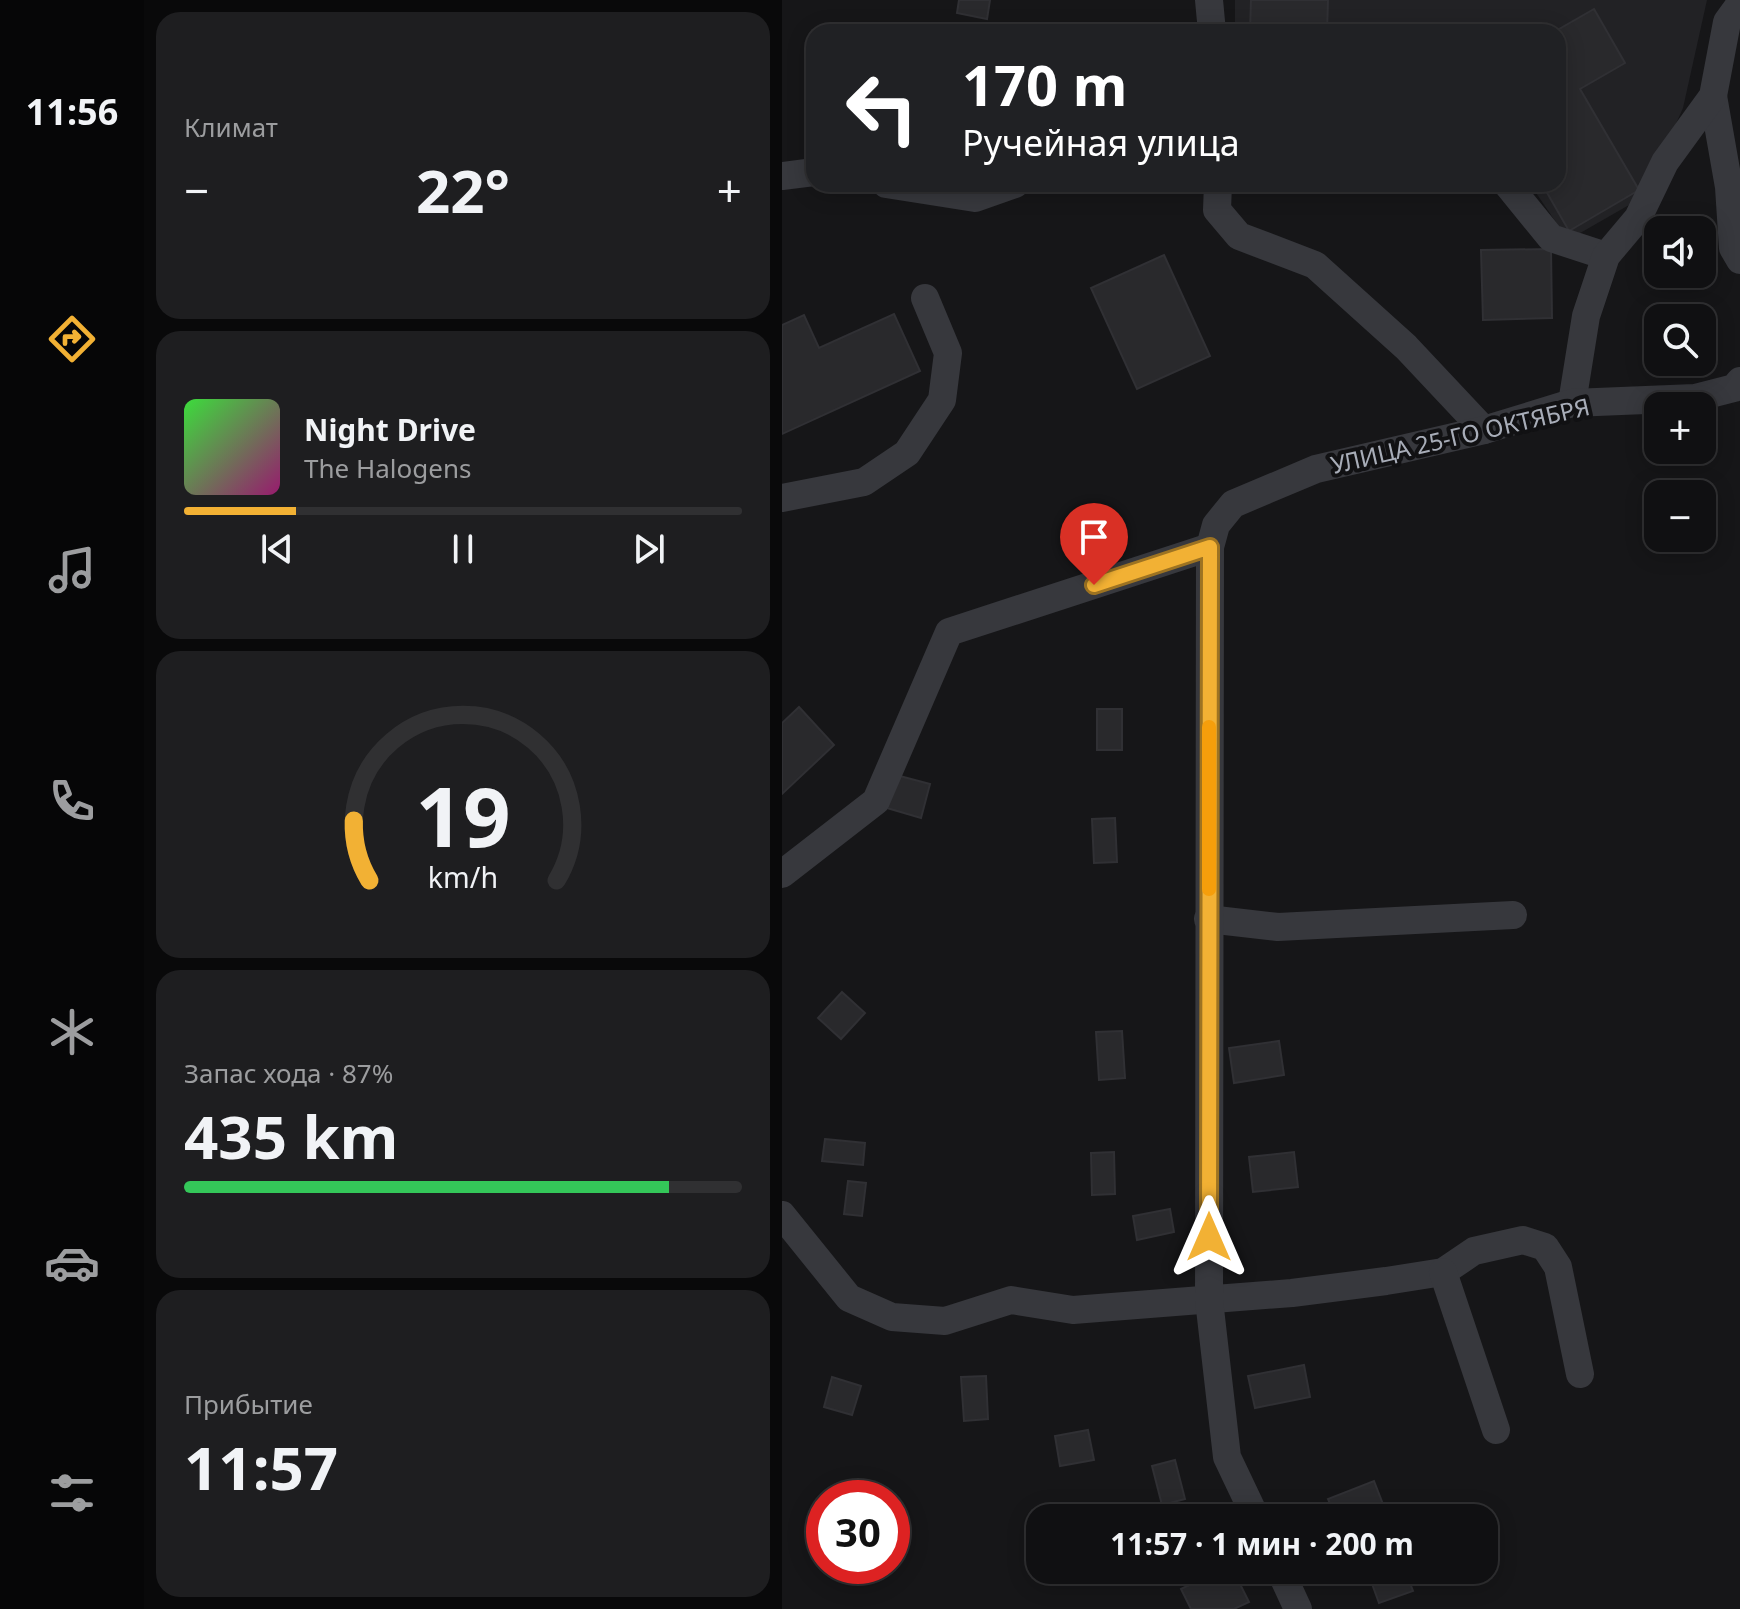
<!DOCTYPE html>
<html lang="ru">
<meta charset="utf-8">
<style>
:root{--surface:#101012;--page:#1e1e20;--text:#f1f3f6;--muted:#9c9d9f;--line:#303032;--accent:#f2b134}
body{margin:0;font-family:"Noto Sans",sans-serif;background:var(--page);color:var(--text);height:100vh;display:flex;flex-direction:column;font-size:30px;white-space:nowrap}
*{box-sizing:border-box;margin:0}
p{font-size:26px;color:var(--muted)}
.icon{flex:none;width:44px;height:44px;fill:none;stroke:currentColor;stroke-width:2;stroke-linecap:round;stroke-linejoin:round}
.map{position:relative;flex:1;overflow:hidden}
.drawer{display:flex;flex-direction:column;gap:12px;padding:12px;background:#09090a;width:638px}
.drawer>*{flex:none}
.banner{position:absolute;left:24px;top:24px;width:760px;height:168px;border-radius:24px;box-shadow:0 4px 20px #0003,0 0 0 2px var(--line);background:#202124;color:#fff;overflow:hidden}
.fabs{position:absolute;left:862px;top:216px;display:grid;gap:16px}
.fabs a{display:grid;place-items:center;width:72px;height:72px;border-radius:16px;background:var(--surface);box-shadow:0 4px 20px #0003,0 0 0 2px var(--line);font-size:40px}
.speed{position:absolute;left:24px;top:1480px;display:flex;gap:16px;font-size:40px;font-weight:700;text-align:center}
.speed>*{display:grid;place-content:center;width:104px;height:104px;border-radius:50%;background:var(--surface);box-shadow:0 4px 20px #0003,0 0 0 2px var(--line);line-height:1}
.speed .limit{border:12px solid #d22;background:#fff;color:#111}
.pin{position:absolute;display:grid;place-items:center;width:68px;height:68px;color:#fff;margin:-82px -34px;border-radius:50% 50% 50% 0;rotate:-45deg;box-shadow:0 0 8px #0007}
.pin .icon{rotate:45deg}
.me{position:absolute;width:88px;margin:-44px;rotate:0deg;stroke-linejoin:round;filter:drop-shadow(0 0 6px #0008)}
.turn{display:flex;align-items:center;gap:28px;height:168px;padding:0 24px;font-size:36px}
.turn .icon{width:104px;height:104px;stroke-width:2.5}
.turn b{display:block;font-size:56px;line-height:68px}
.big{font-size:60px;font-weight:700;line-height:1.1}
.drawer .card{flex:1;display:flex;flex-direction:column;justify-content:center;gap:12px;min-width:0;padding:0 28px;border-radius:24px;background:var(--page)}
.drawer .dial{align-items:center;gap:0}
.dial svg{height:208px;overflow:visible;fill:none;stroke:var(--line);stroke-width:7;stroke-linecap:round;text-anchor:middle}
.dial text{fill:var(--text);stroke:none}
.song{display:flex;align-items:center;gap:24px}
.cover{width:96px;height:96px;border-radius:12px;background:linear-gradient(135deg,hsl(120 70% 55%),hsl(320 70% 35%))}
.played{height:8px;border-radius:4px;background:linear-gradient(90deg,var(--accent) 20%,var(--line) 20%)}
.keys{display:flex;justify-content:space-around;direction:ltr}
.heat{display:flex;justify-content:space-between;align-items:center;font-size:44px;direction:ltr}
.charge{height:12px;border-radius:6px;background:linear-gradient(90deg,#34c759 87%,var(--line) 0)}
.trip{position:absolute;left:244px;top:1504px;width:472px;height:80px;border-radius:24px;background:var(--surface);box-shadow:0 4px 20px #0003,0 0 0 2px var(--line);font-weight:700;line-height:80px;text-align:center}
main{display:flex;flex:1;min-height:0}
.dock{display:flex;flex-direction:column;width:144px;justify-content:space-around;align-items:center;background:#060607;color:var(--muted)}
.dock .icon{width:56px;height:56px}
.dock .selected{color:var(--accent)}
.dock b{font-size:36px;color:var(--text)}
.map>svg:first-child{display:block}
</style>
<main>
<nav class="dock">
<b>11:56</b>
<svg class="icon selected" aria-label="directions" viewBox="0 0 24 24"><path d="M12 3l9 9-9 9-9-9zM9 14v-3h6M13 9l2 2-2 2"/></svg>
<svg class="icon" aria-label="music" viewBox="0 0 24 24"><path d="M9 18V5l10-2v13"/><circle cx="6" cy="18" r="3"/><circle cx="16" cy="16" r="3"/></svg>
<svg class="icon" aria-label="phone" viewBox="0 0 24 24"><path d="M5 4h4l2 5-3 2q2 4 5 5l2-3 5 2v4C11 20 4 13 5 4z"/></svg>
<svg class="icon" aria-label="climate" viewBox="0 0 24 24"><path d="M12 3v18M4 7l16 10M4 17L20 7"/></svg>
<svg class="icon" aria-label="car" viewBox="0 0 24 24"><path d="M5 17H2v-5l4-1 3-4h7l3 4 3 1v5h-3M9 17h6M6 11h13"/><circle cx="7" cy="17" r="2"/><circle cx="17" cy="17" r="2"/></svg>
<svg class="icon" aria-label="filters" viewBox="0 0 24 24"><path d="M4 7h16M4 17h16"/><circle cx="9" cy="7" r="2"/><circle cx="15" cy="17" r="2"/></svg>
</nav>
<section class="drawer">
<div class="card"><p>Климат</p>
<div class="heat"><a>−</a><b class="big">22°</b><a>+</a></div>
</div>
<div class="card">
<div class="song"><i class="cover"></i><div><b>Night Drive</b><p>The Halogens</p></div></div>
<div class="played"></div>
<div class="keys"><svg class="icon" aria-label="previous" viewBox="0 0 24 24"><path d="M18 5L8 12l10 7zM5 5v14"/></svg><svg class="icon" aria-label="pause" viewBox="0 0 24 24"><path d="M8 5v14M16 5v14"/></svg><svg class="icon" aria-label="next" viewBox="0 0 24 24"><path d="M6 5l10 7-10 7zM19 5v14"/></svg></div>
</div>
<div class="card dial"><svg viewBox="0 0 100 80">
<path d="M14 69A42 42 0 1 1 86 69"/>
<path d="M14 69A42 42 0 0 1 8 46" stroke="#f2b134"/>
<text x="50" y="56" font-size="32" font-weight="700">19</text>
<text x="50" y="72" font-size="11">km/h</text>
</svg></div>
<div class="card"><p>Запас хода · 87%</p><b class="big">435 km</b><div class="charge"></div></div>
<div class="card"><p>Прибытие</p><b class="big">11:57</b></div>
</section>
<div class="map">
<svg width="958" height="1609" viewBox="0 0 958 1609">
<rect width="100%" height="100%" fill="#161618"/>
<path fill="#222225" d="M453,0H925L901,108L861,197L786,240L748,184H776V32H453Z"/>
<g fill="#29292c" stroke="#303034" stroke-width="2">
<path d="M177,0H208L205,19L175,13Z"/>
<path d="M469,0H546L545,32H468Z"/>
<path d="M812,9L843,63L798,89L857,190L787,231L760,184H776V32H772Z"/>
<path d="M493,184H575V188L493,190Z"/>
<path d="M769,249L770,318L701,320L699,250Z"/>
<path d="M382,255L428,356L355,389L309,288Z"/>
<path d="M112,314L138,371L0,434V325L22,315L37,348Z"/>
<path d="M17,707L52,745L0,794V723Z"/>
<rect x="315" y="709" width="25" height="41"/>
<path d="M114,775L148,784L139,818L105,808Z"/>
<path d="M333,818L335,862L312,863L310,819Z"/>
<path d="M60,992L83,1013L59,1039L36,1018Z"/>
<path d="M340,1031L343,1078L317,1080L314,1032Z"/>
<path d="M497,1041L502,1075L452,1083L447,1048Z"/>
<path d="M43,1139L83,1143L81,1165L40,1161Z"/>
<path d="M332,1152L333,1194L310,1195L309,1153Z"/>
<path d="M512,1152L516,1187L471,1192L467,1157Z"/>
<path d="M66,1181L84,1183L80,1216L62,1214Z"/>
<path d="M388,1209L392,1232L355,1240L351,1216Z"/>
<path d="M522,1365L528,1397L473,1408L466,1376Z"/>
<path d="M204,1376L206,1419L182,1421L179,1377Z"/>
<path d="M50,1377L79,1386L70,1415L42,1407Z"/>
<path d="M306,1430L312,1460L278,1466L273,1436Z"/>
<path d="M393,1460L403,1499L380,1505L370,1466Z"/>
<path d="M592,1481L604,1512L588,1518H554L546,1499Z"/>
<path d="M438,1570H451L467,1602L452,1609H409L399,1589Z"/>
<path d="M623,1570L631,1591L597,1603L589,1581Z"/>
</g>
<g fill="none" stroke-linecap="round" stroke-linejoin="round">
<g stroke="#37383d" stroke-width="28">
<path d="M427,0L430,32"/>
<path d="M931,96L947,187L951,248L958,260"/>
<path d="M0,176L32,172"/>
<path d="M104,184L193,198L233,184"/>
<path d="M436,184L435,210L457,236L533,265L624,347L702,430"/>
<path d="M725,184L769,238L824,256"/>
<path d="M790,403L804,316L824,256L856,218L883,162L931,96L945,22L958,4"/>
<path d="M0,498L82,482L125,453L160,400L166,353L143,298"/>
<path d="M0,874L94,801L167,632L428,547"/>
<path d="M426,919L496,927L731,915"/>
<path d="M0,1215L67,1298L110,1317L163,1321L229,1300L291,1310L510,1293L604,1281L661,1272L692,1251L741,1240L763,1247L776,1267L798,1374"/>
<path d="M661,1272L714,1430"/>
<path d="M474,1518L445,1457L427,1300L428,547L434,525L451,504L534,469L702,430L790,403L913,398L952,388L958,381"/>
<path d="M498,1570L516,1609"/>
</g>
</g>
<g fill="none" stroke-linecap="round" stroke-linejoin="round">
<defs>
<path id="route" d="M312,585L428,547L427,1237"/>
</defs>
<use href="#route" stroke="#9d7322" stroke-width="20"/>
<use href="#route" stroke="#f2b134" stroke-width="14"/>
<path stroke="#f59e0b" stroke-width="14" d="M427,889V727"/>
</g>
<g text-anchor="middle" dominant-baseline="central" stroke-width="8" stroke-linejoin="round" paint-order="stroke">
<g font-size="24" fill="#a8adb8" stroke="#111113">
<text transform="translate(678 435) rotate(-13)">УЛИЦА 25-ГО ОКТЯБРЯ</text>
</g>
</g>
</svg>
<div class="fabs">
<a><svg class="icon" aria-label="sound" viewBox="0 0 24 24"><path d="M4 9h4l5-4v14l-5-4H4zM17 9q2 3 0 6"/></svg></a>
<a><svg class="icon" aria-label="search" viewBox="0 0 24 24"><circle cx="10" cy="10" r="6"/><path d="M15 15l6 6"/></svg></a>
<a>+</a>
<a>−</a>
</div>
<div class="speed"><div class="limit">30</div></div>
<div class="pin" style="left:312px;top:585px;background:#d93025"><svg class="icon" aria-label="arrive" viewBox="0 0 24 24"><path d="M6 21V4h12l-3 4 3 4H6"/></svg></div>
<svg class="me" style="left:427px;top:1237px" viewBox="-20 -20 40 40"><path d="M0-17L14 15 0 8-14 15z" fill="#f2b134" stroke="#fff" stroke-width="4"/></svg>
<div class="trip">11:57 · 1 мин · 200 m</div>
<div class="banner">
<div class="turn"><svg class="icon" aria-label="left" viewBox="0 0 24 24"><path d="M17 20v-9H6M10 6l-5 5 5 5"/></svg><div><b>170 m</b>Ручейная улица</div></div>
</div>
</div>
</main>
